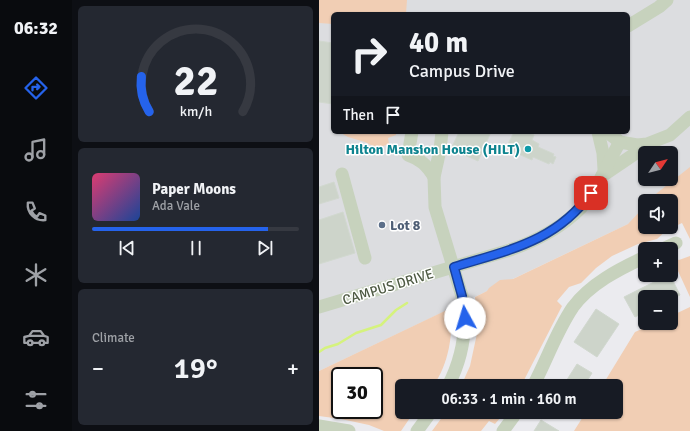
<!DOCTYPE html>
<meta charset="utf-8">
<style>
:root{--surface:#171b24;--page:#242831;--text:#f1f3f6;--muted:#9ea1a6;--line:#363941;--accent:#2563eb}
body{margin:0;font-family:Signika,sans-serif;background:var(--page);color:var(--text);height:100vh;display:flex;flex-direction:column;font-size:15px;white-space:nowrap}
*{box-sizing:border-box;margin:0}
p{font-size:13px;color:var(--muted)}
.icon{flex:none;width:22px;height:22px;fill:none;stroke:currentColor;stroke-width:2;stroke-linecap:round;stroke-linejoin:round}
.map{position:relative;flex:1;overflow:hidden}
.panel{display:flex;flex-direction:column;gap:6px;padding:6px;background:#0d0f14;width:247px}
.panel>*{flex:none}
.top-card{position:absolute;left:12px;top:12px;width:299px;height:122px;border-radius:6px;box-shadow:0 1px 3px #0004;background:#171b24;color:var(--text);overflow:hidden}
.needle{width:26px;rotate:55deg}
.tools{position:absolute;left:319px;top:146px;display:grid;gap:8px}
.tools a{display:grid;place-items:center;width:40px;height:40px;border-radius:6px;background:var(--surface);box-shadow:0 1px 3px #0004;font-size:20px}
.speed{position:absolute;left:12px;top:367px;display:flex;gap:8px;font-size:20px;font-weight:700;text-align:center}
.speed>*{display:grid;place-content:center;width:52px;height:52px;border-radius:50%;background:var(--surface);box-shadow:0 1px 3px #0004;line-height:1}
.speed .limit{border:2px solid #111;border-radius:6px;background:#fff;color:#111}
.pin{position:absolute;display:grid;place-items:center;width:34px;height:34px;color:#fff;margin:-17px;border-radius:8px;box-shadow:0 2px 6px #0006}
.me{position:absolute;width:44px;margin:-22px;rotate:354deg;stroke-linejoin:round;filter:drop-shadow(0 0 3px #0008)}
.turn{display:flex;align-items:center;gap:14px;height:84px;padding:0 12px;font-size:18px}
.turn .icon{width:52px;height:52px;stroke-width:2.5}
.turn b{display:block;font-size:28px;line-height:34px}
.then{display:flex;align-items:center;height:38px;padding:0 12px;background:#0003;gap:8px;font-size:15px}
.big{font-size:30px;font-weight:600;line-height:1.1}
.panel .tile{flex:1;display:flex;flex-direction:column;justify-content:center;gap:6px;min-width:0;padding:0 14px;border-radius:6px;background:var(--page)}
.panel .dial{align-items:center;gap:0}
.dial svg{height:104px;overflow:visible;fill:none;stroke:var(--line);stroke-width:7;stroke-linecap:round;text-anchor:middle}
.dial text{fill:var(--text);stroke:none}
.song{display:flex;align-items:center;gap:12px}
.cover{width:48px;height:48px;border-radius:6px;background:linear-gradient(135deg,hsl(340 70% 55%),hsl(220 70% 35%))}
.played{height:4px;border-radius:2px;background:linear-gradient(90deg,var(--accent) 85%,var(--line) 85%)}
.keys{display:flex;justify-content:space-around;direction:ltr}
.heat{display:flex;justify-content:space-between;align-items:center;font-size:22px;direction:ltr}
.trip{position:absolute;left:76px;top:379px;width:228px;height:40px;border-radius:6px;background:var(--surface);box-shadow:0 1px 3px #0004;font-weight:600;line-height:40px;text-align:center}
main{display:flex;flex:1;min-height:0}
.dock{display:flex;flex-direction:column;width:72px;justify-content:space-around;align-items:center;background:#090b0e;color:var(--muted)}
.dock .icon{width:28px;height:28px}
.dock .active{color:var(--accent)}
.dock b{font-size:18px;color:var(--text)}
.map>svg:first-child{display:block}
</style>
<main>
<nav class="dock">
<b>06:32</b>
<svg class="icon active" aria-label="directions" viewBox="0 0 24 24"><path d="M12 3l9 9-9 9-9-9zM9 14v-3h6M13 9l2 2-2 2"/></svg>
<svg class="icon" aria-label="music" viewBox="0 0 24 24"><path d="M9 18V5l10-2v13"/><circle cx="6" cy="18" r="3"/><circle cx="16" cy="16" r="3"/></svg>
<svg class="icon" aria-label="phone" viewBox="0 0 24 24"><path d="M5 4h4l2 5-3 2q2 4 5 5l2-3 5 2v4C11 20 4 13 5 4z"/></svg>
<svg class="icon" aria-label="climate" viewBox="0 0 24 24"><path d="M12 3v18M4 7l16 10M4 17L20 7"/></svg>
<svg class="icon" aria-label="car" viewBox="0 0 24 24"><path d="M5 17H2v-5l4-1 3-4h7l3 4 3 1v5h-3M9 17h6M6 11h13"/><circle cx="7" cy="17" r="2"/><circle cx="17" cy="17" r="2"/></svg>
<svg class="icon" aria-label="filters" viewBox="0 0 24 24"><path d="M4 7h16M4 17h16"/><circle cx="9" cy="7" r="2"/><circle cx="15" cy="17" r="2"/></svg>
</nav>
<section class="panel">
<div class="tile dial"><svg viewBox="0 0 100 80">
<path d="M14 69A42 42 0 1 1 86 69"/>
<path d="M14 69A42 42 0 0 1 8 42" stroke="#2563eb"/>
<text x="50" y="56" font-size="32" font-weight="700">22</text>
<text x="50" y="72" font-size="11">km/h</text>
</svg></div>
<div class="tile">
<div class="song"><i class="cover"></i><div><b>Paper Moons</b><p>Ada Vale</p></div></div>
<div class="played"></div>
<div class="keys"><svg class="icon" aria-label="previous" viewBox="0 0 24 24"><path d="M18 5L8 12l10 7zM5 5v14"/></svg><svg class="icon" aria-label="pause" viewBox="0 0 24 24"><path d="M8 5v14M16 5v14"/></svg><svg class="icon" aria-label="next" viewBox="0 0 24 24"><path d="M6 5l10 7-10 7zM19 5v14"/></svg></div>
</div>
<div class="tile"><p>Climate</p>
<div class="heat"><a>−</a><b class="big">19°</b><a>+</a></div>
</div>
</section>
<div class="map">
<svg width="371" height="431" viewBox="0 0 371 431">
<rect width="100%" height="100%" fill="#ebebef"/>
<path fill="#dcdde0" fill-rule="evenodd" d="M0,0H371V195L352,201H326V216L0,371ZM14,14H309V132H14ZM326,153H352V179H326Z"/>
<g fill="#f1ceb4" fill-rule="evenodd">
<path d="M0,0H88L87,14H14V24L0,23Z"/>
<path d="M20,132H77V135L69,138L70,144L58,148L46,142L29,137Z"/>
<path d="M371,167V239L363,223L348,230L338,239L319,244L293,256L277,268L262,283L250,287L238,301L243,306L202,386H142L151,366L159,329L156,297L168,291L170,288L181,280L194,279L309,224L326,206V227H352V201H330L338,193Z"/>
<path d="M371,256V297L353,258L360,260Z"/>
<path d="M371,307V431H255L267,412H297V386H283L316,332L336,323H352V316Z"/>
<path d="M132,308C134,335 130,364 114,386H83V412H95L82,431H65L50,425L22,419L0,416V371ZM21,376H55V410H21Z"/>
<path d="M127,412H186L176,424L170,421L162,431H113Z"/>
</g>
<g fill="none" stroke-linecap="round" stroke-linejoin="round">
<path stroke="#d5f27e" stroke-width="2.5" d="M0,352L6,348L19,344L37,333L62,325L77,310L88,303"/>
</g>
<g fill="#cdd4ca" stroke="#d1d8cf">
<path d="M0,41L14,43V104L0,102Z"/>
<path d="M140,132H172L159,161L132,149Z"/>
<path d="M195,132H207L215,135L213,140L220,144L219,147L235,154L234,156L237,157L234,164L231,162L230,164L214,157L213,160L193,151L195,147L189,144Z"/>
<path d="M15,182L20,198L0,204V187Z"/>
<path d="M24,212L36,253L0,264V220Z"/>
<path d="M349,275H351L361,295L352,299V297H326V312L316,317L305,297Z"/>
<path d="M277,309L300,324L278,357L255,342Z"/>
<path d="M258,364L273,373L265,386H244Z"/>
<path d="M222,420L240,431H215Z"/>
</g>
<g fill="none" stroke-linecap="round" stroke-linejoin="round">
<g stroke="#c7d2bd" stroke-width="13">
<path d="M309,26L340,7L348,0"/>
<path d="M93,132L89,155C101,159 108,165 115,177"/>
<path d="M123,132L121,150L115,177L116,207L143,296C149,328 144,357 129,386"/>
<path d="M279,132L284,153L285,169"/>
<path d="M288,132L301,142L318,145L328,144L351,135L371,117"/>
<path d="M23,174L46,258"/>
<path d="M283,176L314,155L330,145"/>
<path d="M344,249L357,243"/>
<path d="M0,307L191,250C217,241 242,228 262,208C279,189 288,163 301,142"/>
<path d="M214,386C228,360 237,332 254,307C271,284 300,269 326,257"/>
<path d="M0,426L30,431"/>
<path d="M98,431L112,412"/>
<path d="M184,431L198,412"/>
</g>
</g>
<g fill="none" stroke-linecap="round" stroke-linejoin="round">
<defs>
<path id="route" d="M146,318L143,296L135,267C189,250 237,242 272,193"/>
</defs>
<use href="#route" stroke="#184099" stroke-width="10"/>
<use href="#route" stroke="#2563eb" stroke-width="7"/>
</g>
<circle fill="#0f9aa8" stroke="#fff" stroke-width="1.5" cx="209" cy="149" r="4"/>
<circle fill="#5c6f8a" stroke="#fff" stroke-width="1.5" cx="63" cy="225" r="4"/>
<g text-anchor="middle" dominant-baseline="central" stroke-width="3" stroke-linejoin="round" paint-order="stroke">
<g font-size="14" font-weight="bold" fill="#0d838f" stroke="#fff" text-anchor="end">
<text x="201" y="149">Hilton Mansion House (HILT)</text>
</g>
<g font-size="14" font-weight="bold" fill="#4e5e75" stroke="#fff" text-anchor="start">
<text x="71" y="225">Lot 8</text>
</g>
<g font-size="14" fill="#4e5a43" stroke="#fff">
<text transform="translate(69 287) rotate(-17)">CAMPUS DRIVE</text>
</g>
</g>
</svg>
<div class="tools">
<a><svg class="needle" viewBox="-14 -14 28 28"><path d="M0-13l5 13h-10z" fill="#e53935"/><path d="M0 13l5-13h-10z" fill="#9ea1a6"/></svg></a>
<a><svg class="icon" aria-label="sound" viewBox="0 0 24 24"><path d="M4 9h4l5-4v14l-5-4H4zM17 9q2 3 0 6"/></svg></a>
<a>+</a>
<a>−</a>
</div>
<div class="speed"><div class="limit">30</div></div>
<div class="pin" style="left:272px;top:193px;background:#d93025"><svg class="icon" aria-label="arrive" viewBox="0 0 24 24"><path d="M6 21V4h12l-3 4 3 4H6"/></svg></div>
<svg class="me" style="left:146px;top:318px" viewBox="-20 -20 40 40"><circle r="19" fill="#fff"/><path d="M0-13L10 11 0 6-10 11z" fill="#2563eb"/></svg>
<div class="trip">06:33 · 1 min · 160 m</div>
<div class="top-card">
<div class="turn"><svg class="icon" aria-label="right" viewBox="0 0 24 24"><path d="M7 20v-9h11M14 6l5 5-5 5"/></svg><div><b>40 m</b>Campus Drive</div></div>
<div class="then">Then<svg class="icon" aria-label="arrive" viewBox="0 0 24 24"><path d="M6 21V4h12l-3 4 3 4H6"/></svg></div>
</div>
</div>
</main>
